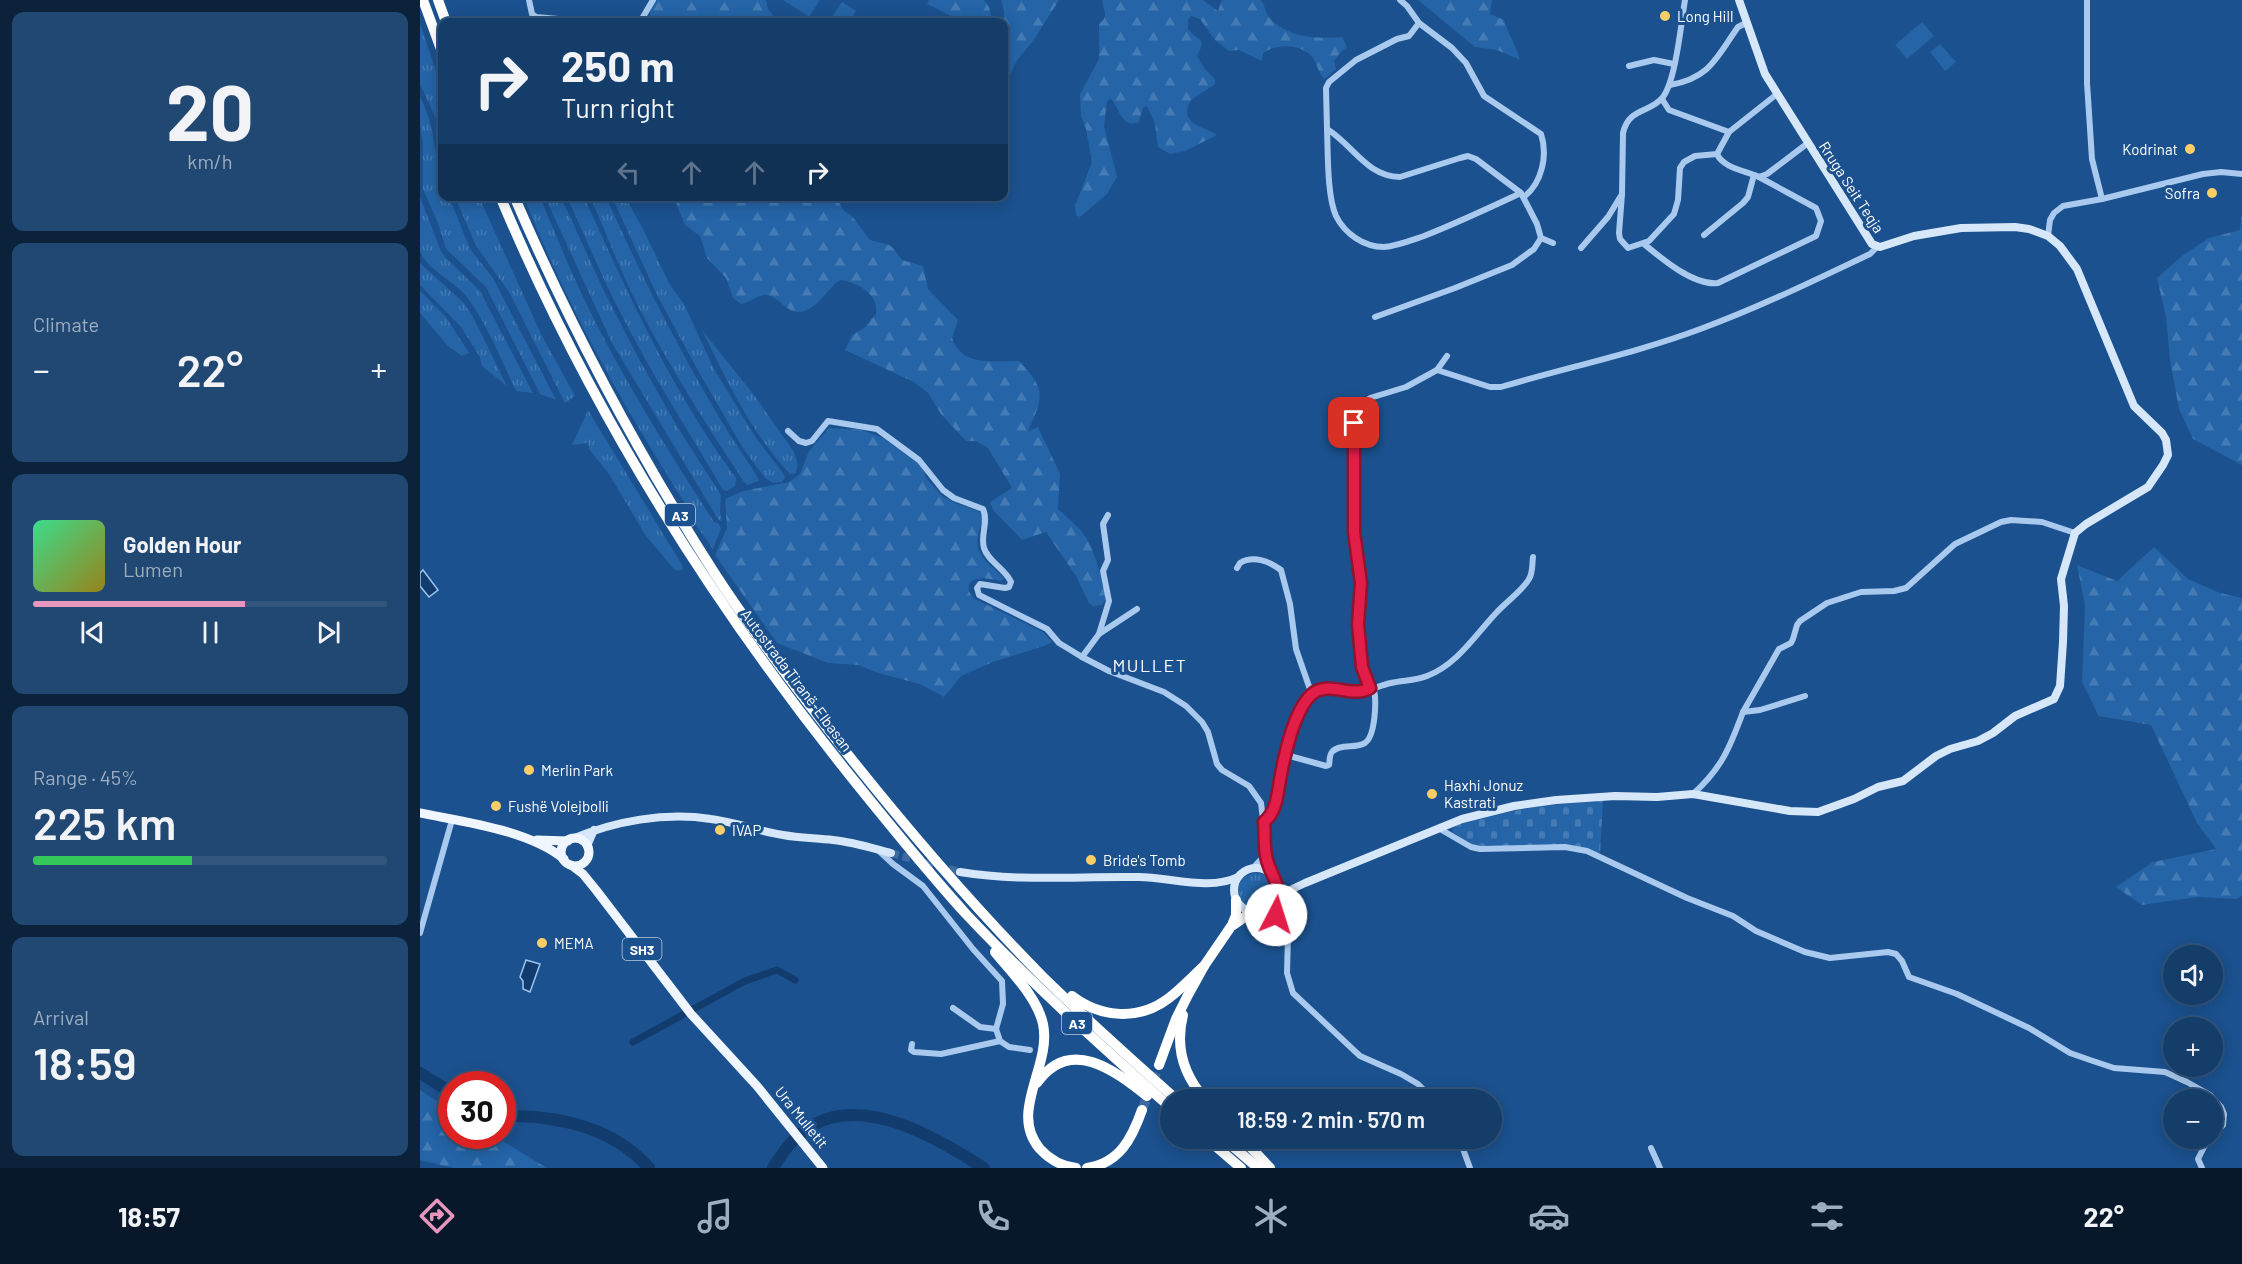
<!DOCTYPE html>
<meta charset="utf-8">
<style>
:root{--surface:#143d6a;--page:#214872;--text:#f1f3f6;--muted:#9daec1;--line:#33567e;--accent:#e797bd}
body{margin:0;font-family:Barlow,sans-serif;background:var(--page);color:var(--text);height:100vh;display:flex;flex-direction:column;font-size:22px;white-space:nowrap}
*{box-sizing:border-box;margin:0}
p{font-size:20px;color:var(--muted)}
.icon{flex:none;width:33px;height:33px;fill:none;stroke:currentColor;stroke-width:2;stroke-linecap:round;stroke-linejoin:round}
.map{position:relative;flex:1;overflow:hidden}
.sheet{display:flex;flex-direction:column;gap:12px;padding:12px;background:#0b223a;width:420px}
.sheet>*{flex:none}
.guide{position:absolute;left:18px;top:18px;width:570px;height:183px;border-radius:12px;box-shadow:0 3px 15px #0003,0 0 0 2px var(--line);background:#143d6a;color:var(--text);overflow:hidden}
.tools{position:absolute;left:1743px;top:945px;display:grid;gap:12px}
.tools a{display:grid;place-items:center;width:60px;height:60px;border-radius:50%;background:var(--surface);box-shadow:0 3px 15px #0003,0 0 0 2px var(--line);font-size:30px}
.speed{position:absolute;left:18px;top:1071px;display:flex;gap:12px;font-size:30px;font-weight:700;text-align:center}
.speed>*{display:grid;place-content:center;width:78px;height:78px;border-radius:50%;background:var(--surface);box-shadow:0 3px 15px #0003,0 0 0 2px var(--line);line-height:1}
.speed .limit{border:9px solid #d22;background:#fff;color:#111}
.pin{position:absolute;display:grid;place-items:center;width:51px;height:51px;color:#fff;margin:-26px;border-radius:12px;box-shadow:0 3px 9px #0006}
.me{position:absolute;width:66px;margin:-33px;rotate:5deg;stroke-linejoin:round;filter:drop-shadow(0 0 4px #0008)}
.turn{display:flex;align-items:center;gap:21px;height:126px;padding:0 24px;font-size:27px}
.turn .icon{width:78px;height:78px;stroke-width:2.5}
.turn b{display:block;font-size:42px;line-height:51px}
.lanes{display:flex;align-items:center;height:57px;padding:0 24px;background:#0003;justify-content:center;gap:30px;direction:ltr}
.lanes .off{opacity:.35}
.big{font-size:45px;font-weight:600;line-height:1.1}
.sheet .card{flex:1;display:flex;flex-direction:column;justify-content:center;gap:9px;min-width:0;padding:0 21px;border-radius:12px;background:var(--page)}
.sheet .dial{align-items:center;gap:0}
.dial b{font-size:78px;line-height:1}
.song{display:flex;align-items:center;gap:18px}
.cover{width:72px;height:72px;border-radius:9px;background:linear-gradient(135deg,hsl(150 70% 55%),hsl(50 70% 35%))}
.played{height:6px;border-radius:3px;background:linear-gradient(90deg,var(--accent) 60%,var(--line) 60%)}
.keys{display:flex;justify-content:space-around;direction:ltr}
.heat{display:flex;justify-content:space-between;align-items:center;font-size:33px;direction:ltr}
.charge{height:9px;border-radius:4px;background:linear-gradient(90deg,#34c759 45%,var(--line) 0)}
.trip{position:absolute;left:740px;top:1089px;width:342px;height:60px;border-radius:30px;background:var(--surface);box-shadow:0 3px 15px #0003,0 0 0 2px var(--line);font-weight:600;line-height:60px;text-align:center}
.tabs{display:flex;height:96px;justify-content:space-around;align-items:center;background:#08182a;color:var(--muted)}
.tabs .icon{width:42px;height:42px}
.tabs .current{color:var(--accent)}
.tabs b{font-size:27px;color:var(--text)}
main{display:flex;flex:1;min-height:0}
.map>svg:first-child{display:block}
</style>
<main>
<section class="sheet">
<div class="card dial"><b>20</b><p>km/h</p></div>
<div class="card"><p>Climate</p>
<div class="heat"><a>−</a><b class="big">22°</b><a>+</a></div>
</div>
<div class="card">
<div class="song"><i class="cover"></i><div><b>Golden Hour</b><p>Lumen</p></div></div>
<div class="played"></div>
<div class="keys"><svg class="icon" aria-label="previous" viewBox="0 0 24 24"><path d="M18 5L8 12l10 7zM5 5v14"/></svg><svg class="icon" aria-label="pause" viewBox="0 0 24 24"><path d="M8 5v14M16 5v14"/></svg><svg class="icon" aria-label="next" viewBox="0 0 24 24"><path d="M6 5l10 7-10 7zM19 5v14"/></svg></div>
</div>
<div class="card"><p>Range · 45%</p><b class="big">225 km</b><div class="charge"></div></div>
<div class="card"><p>Arrival</p><b class="big">18:59</b></div>
</section>
<div class="map">
<svg width="1822" height="1168" viewBox="0 0 1822 1168">
<defs>
<pattern id="grass-tufts" width="24" height="20" patternUnits="userSpaceOnUse" patternTransform="scale(1.5)"><rect width="24" height="20" fill="#2464a7"/><path d="M3 7l-1-3M5 7V3M7 7l1-3M15 17l-1-3M17 17v-4M19 17l1-3" fill="none" stroke="#457bb4"/></pattern>
<pattern id="forest-firs" width="22" height="20" patternUnits="userSpaceOnUse" patternTransform="scale(1.5)"><rect width="22" height="20" fill="#2464a7"/><path d="M5 1l3.5 6h-7zM16 11l3.5 6h-7z" fill="#457bb4"/></pattern>
<pattern id="cemetery-stones" width="16" height="16" patternUnits="userSpaceOnUse" patternTransform="scale(1.5)"><rect width="16" height="16" fill="#2464a7"/><path d="M2 7V4a2 2 0 0 1 4 0v3zM10 15v-3a2 2 0 0 1 4 0v3z" fill="#457bb4"/></pattern>
</defs>
<rect width="100%" height="100%" fill="#1b518e"/>
<g fill="url(#grass-tufts)">
<path d="M0,24L22,88V143L18,123L0,84Z"/>
<path d="M0,97C12,121 12,133 17,158C19,172 22,182 22,196L29,197L50,249L73,278L136,400L120,394L66,287L26,249L18,223L3,189V143L0,125Z"/>
<path d="M0,197L21,251L26,258L60,291L113,393L96,391C81,359 67,324 46,296C33,280 7,270 0,251Z"/>
<path d="M35,197H59L121,334L155,396L145,403L89,292L56,246Z"/>
<path d="M104,197H120C135,233 150,270 167,305C204,381 249,452 294,522L298,523L301,528L293,549L264,508L266,505C204,407 146,305 104,197Z"/>
<path d="M125,197H141L184,291L220,361L258,428L301,495L300,509L302,522L298,519L192,343Z"/>
<path d="M147,197H164C208,294 252,391 316,478L315,486L307,491L303,490C268,430 230,372 199,310C180,273 164,234 147,197Z"/>
<path d="M170,197H186C222,278 262,356 308,432C313,440 339,477 339,481L327,485L324,482C286,425 250,367 218,306C200,271 186,232 170,197Z"/>
<path d="M192,197H205L223,229L250,285L264,304L294,369L336,438L363,473L365,478L362,482L353,483L345,478L324,450L276,367L236,293Z"/>
<path d="M0,263L44,303L53,317L87,386L62,366L60,357L41,327L0,285Z"/>
<path d="M0,291L26,317L49,353L42,356L28,346L0,313Z"/>
<path d="M282,330L334,395L374,452L378,465L375,474H370C331,433 307,381 282,330Z"/>
<path d="M168,410L262,565L263,569L258,571L254,569L226,536L189,474L169,449L168,443L152,445Z"/>
<circle cx="836" cy="891" r="18"/>
</g>
<g fill="url(#forest-firs)">
<path d="M232,0H346L348,9L359,22H229Z"/>
<path d="M509,0H564L569,7L573,22H535L533,17L507,4Z"/>
<path d="M581,0H639L615,38L596,62L584,88V11Z"/>
<path d="M682,0H783L798,11L802,0H841C845,5 845,13 849,17C867,38 898,39 922,37L927,47L920,53L914,61L916,69L905,79C898,74 898,65 893,58C882,44 857,43 843,53L842,61L819,50L809,51L795,40L780,19L771,16L768,20V29C780,43 787,37 777,56L785,69L795,79V84L771,100C757,125 785,126 797,135L765,151L750,154L738,147L735,124L727,106L723,108L719,122C702,129 700,109 691,99L687,101L684,126L697,177L687,194L660,217L656,215L655,206L672,162L666,129L661,116L660,94L679,59V24C690,16 683,10 682,0Z"/>
<path d="M998,0H1072L1070,14L1084,20C1088,34 1096,45 1100,60L1077,50L1055,47Z"/>
<path d="M248,197H416L424,211L432,216L450,240L469,245L473,248L482,260L503,266L508,289L538,320L532,338C543,368 573,360 599,361C626,390 624,396 608,431L618,427L640,474L638,509C649,519 660,528 667,539C675,551 683,584 686,599L682,605L673,606L669,603L656,576L626,532L602,540L573,510L570,502L592,488L568,448L556,441H546L521,414L508,393L494,382L425,350L432,335L444,328L456,314C459,294 437,282 420,280C408,288 402,302 389,309C368,320 362,297 347,295C338,294 330,303 321,304L313,298L306,278L287,258L280,236L265,225L256,203Z"/>
<path d="M1822,213V465L1773,439L1759,409L1750,360L1746,317L1737,278L1762,256L1789,238L1820,230Z"/>
<path d="M409,428L442,430L463,438L502,466L506,478L522,496L538,504L563,513C563,521 561,525 559,532C552,554 570,565 584,577L582,581L563,578L553,580C546,586 548,593 555,599L623,632L632,642L624,646L573,662L541,676L524,697L500,684L458,673L438,665L408,663L357,643L295,555L307,528L305,499L323,491L369,482L380,474L389,451Z"/>
<path d="M1734,547L1768,579L1800,593L1822,598V896L1817,899L1777,897L1722,905L1696,887L1733,862L1796,849L1777,823L1731,725L1679,716L1662,682L1665,605L1657,565L1697,581Z"/>
<path d="M0,1090L31,1110L32,1136H74L127,1168H34L0,1160Z"/>
</g>
<path fill="url(#cemetery-stones)" d="M1183,801L1180,855L1167,849L1063,846L1053,845L1032,832L1033,828C1043,821 1056,819 1068,817C1109,806 1141,803 1183,801Z"/>
<g fill="#2464a7">
<path d="M363,0H400L389,17Z"/>
<path d="M422,2L436,11L429,22H409Z"/>
<path d="M1502,22L1514,36L1487,59L1475,45Z"/>
<path d="M1520,44L1536,62L1525,71L1510,52Z"/>
</g>
<g fill="#123c6d" stroke="#9cc6f0" stroke-width="1.5">
<path d="M3,570L18,590L9,597L0,586V573Z"/>
<path d="M106,960L120,964L110,992L103,989V981L100,977Z"/>
</g>
<g fill="none" stroke-linecap="round" stroke-linejoin="round">
<path stroke="#123c6d" stroke-width="7" d="M213,1042L325,981L357,970L375,980"/>
<g stroke="#123c6d" stroke-width="12">
<path d="M0,1073L32,1093"/>
<path d="M82,1114C94,1117 104,1116 116,1117C160,1122 199,1134 229,1168"/>
<path d="M353,1168C363,1152 373,1137 390,1127C443,1093 519,1139 564,1168"/>
</g>
<path stroke="#3d6b9f" stroke-width="8" stroke-dasharray="8 4" stroke-linecap="butt" d="M471,853L540,872"/>
<path stroke="#3d6b9f" stroke-width="10" stroke-dasharray="10 5" stroke-linecap="butt" d="M722,1110L739,1065"/>
<g stroke="#a9caee" stroke-width="6">
<path d="M109,0L112,14L116,17L172,22"/>
<path d="M980,0L987,6L999,23L1032,48L1046,63L1064,96L1121,134C1128,155 1122,183 1104,197"/>
<path d="M1265,0C1261,24 1256,79 1243,97C1231,113 1209,107 1203,133L1202,194L1199,233L1200,239L1208,248L1229,241L1254,214L1258,200L1260,168L1264,162L1275,156L1297,154L1309,132"/>
<path d="M1667,0V83L1672,159L1682,199"/>
<path d="M220,22L233,0"/>
<path d="M1209,66L1234,60L1254,64"/>
<path d="M1250,85C1290,78 1296,58 1318,27L1326,23"/>
<path d="M1242,99L1249,110L1309,132L1357,94"/>
<path d="M907,129L906,88L909,82L936,60L977,39L989,36L999,23"/>
<path d="M1297,154C1303,168 1326,171 1339,177L1347,174L1384,146"/>
<path d="M1101,193C1069,208 1037,223 1004,236C992,240 977,246 964,247C944,247 925,234 916,216C907,196 908,153 907,129C933,145 946,176 980,177L1040,158L1048,156L1056,159L1101,193L1117,224L1121,238L1133,243"/>
<path d="M1284,235L1323,203L1328,197L1334,175"/>
<path d="M1628,236L1630,220L1634,213L1643,206L1682,199L1783,174L1801,172L1822,174"/>
<path d="M1224,244C1242,259 1274,286 1298,283L1396,236L1401,221L1396,208L1339,177"/>
<path d="M1161,248L1188,217L1202,194"/>
<path d="M955,317L1035,288L1092,265L1114,249L1121,238"/>
<path d="M1017,370L1070,387H1081C1148,367 1217,353 1283,328C1340,307 1395,280 1450,254L1457,247"/>
<path d="M368,431L379,441L386,443L392,441L408,421L457,429L499,460L523,490L534,498L563,509C569,521 560,535 564,548C568,562 585,568 591,582L589,587L585,588L560,584L557,588L559,595L627,629L639,643L662,657L689,671L744,692L766,706L782,722L788,732L797,764L802,770L829,786L841,803L845,837V855L851,873"/>
<path d="M817,568L820,563C833,555 849,561 861,570L870,604L876,649L892,695"/>
<path d="M679,634L689,601L683,571L688,560L683,524L688,515"/>
<path d="M662,657L679,634L717,609"/>
<path d="M950,688L942,667L938,624L941,583L934,532V423L941,405L950,398L986,387L1017,370L1027,356"/>
<path d="M1323,712L1359,649L1371,643L1373,639L1377,625L1380,621L1407,603L1441,592L1474,591L1486,588L1535,544L1581,522L1591,520L1622,522L1655,533"/>
<path d="M866,755L906,766L909,765C910,761 909,755 912,752C918,744 935,748 943,744C956,739 957,698 953,687"/>
<path d="M1273,794C1302,768 1310,747 1323,712L1340,710L1385,696"/>
<path d="M844,822C858,810 857,793 861,776C865,755 876,704 895,693C909,685 926,694 940,692C950,691 961,685 971,683C983,680 995,681 1007,676C1037,665 1056,634 1077,612C1087,601 1102,591 1109,579C1113,573 1112,564 1113,557"/>
<path d="M1020,829L1051,847L1060,849L1145,847L1167,851L1267,898L1313,916L1336,931L1385,952L1410,958L1468,952L1476,954L1482,961L1489,977L1537,994L1609,1028L1650,1053L1670,1060L1694,1068L1745,1072L1767,1082L1790,1095L1801,1107L1804,1114L1803,1125L1792,1137"/>
<path d="M458,850L473,864L503,886L553,949L582,981L583,1004L576,1029L580,1041L589,1047L610,1050"/>
<path d="M833,868L845,855"/>
<path d="M850,908L868,935L867,973L873,993L940,1056L981,1074L998,1084L1014,1100"/>
<path d="M0,933L32,820"/>
<path d="M533,1008L560,1027L576,1029"/>
<path d="M492,1044L491,1050L494,1052L521,1054L580,1041"/>
<path d="M1039,1138L1050,1168"/>
<path d="M1231,1148L1240,1168"/>
<path d="M1782,1168L1778,1159L1784,1147L1790,1138"/>
</g>
<g stroke="#d6e7fa" stroke-width="8">
<path d="M152,839C195,821 244,812 291,819C315,822 338,831 363,835C379,838 396,838 413,840C433,842 452,848 471,853"/>
<path d="M167,846L174,830"/>
<circle cx="836" cy="890" r="22"/>
<path d="M540,872C601,882 657,876 719,877C749,877 790,891 818,877"/>
<path d="M856,900L866,892L885,883L1042,819L1094,806L1136,800L1195,796L1237,797L1273,794L1370,811L1398,812L1434,799L1458,787L1483,781L1516,756L1530,749L1558,741L1573,733L1595,716L1634,699L1640,686L1643,642L1644,606L1641,579L1655,533L1666,524L1728,487L1743,465L1748,455L1746,440L1742,433L1714,406L1657,269L1640,246L1628,236L1609,229L1595,227L1541,228L1494,236L1460,247L1452,244L1345,74L1319,0"/>
</g>
<g stroke="#f0f6ff" stroke-width="9">
<path d="M0,813C44,822 109,830 144,859"/>
<circle cx="155" cy="852" r="14"/>
<path d="M117,840L148,841"/>
<path d="M151,865L163,874L176,890L271,1014L337,1086L403,1168"/>
</g>
<g stroke="#fff" stroke-width="10">
<path d="M3,0L22,52"/>
<path d="M18,0L26,22"/>
<path d="M80,196C169,408 288,599 432,778C469,824 506,870 546,914C610,982 680,1045 750,1107"/>
<path d="M94,196C151,328 219,456 297,577C331,629 369,679 407,728C475,815 546,899 623,977C666,1019 712,1060 757,1100"/>
<path d="M813,925L832,912"/>
<path d="M575,952C592,973 617,997 623,1024C632,1066 588,1112 620,1149C630,1160 641,1166 656,1168"/>
<path d="M652,996C681,1018 719,1021 749,998C761,989 772,977 784,966"/>
<path d="M763,1015C755,1047 763,1075 786,1100"/>
<path d="M739,1065L756,1019L768,995L784,966L812,925L816,915V900"/>
<path d="M617,1083C650,1036 694,1070 727,1096"/>
<path d="M786,1138L821,1168"/>
<path d="M803,1138L838,1168"/>
<path d="M822,1138L850,1168"/>
<path d="M667,1168C700,1163 712,1138 722,1110"/>
</g>
</g>
<g fill="none" stroke-linecap="round" stroke-linejoin="round">
<defs>
<path id="route" d="M856,915L850,908C869,890 848,875 846,855C844,845 845,833 844,822C857,811 857,796 860,780C864,757 874,710 892,694C908,680 933,699 950,688L942,667L938,624L941,583L934,532V423"/>
</defs>
<use href="#route" stroke="#92132f" stroke-width="15"/>
<use href="#route" stroke="#e11d48" stroke-width="10"/>
</g>
<g fill="#fece66" stroke="#1b518e" stroke-width="2">
<circle cx="1245" cy="16" r="6"/>
<circle cx="1770" cy="149" r="6"/>
<circle cx="1792" cy="193" r="6"/>
<circle cx="109" cy="770" r="6"/>
<circle cx="1012" cy="794" r="6"/>
<circle cx="76" cy="806" r="6"/>
<circle cx="300" cy="830" r="6"/>
<circle cx="671" cy="860" r="6"/>
<circle cx="122" cy="943" r="6"/>
</g>
<g text-anchor="middle" dominant-baseline="central" stroke-width="6" stroke-linejoin="round" paint-order="stroke">
<g fill="#1b518e" stroke="#bbcbdd" stroke-width="1.5">
<rect x="245" y="504" width="30" height="22" rx="4.5"/>
<rect x="202.5" y="938" width="39" height="22" rx="4.5"/>
<rect x="642" y="1012" width="30" height="22" rx="4.5"/>
</g>
<g font-size="14" font-weight="bold" fill="#fff">
<text x="260" y="515">A3</text>
<text x="222" y="949">SH3</text>
<text x="657" y="1023">A3</text>
</g>
<g font-size="15" fill="#fff" stroke="#1b518e" text-anchor="start">
<text x="1257" y="16">Long Hill</text>
<text x="1758" y="149" text-anchor="end">Kodrinat</text>
<text x="1780" y="193" text-anchor="end">Sofra</text>
<text x="121" y="770">Merlin Park</text>
<text x="1024" y="785">Haxhi Jonuz<tspan x="1024" dy="17">Kastrati</tspan></text>
<text x="88" y="806">Fushë Volejbolli</text>
<text x="312" y="830">IVAP</text>
<text x="683" y="860">Bride's Tomb</text>
<text x="134" y="943">MEMA</text>
</g>
<g font-size="15" fill="#fff" stroke="#1b518e">
<text transform="translate(1432 187) rotate(57)">Rruga Seit Teqja</text>
<text transform="translate(377 680) rotate(53)">Autostrada Tiranë-Elbasan</text>
<text transform="translate(382 1117) rotate(51)">Ura Mulletit</text>
</g>
<g font-size="18" letter-spacing="1.5" fill="#fff" stroke="#1b518e">
<text x="730" y="665">MULLET</text>
</g>
</g>
</svg>
<div class="tools">
<a><svg class="icon" aria-label="sound" viewBox="0 0 24 24"><path d="M4 9h4l5-4v14l-5-4H4zM17 9q2 3 0 6"/></svg></a>
<a>+</a>
<a>−</a>
</div>
<div class="speed"><div class="limit">30</div></div>
<div class="pin" style="left:934px;top:423px;background:#d93025"><svg class="icon" aria-label="arrive" viewBox="0 0 24 24"><path d="M6 21V4h12l-3 4 3 4H6"/></svg></div>
<svg class="me" style="left:856px;top:915px" viewBox="-20 -20 40 40"><circle r="19" fill="#fff"/><path d="M0-13L10 11 0 6-10 11z" fill="#e11d48"/></svg>
<div class="trip">18:59 · 2 min · 570 m</div>
<div class="guide">
<div class="turn"><svg class="icon" aria-label="right" viewBox="0 0 24 24"><path d="M7 20v-9h11M14 6l5 5-5 5"/></svg><div><b>250 m</b>Turn right</div></div>
<div class="lanes"><svg class="icon off" aria-label="left" viewBox="0 0 24 24"><path d="M17 20v-9H6M10 6l-5 5 5 5"/></svg><svg class="icon off" aria-label="ahead" viewBox="0 0 24 24"><path d="M12 20V5M6 11l6-6 6 6"/></svg><svg class="icon off" aria-label="ahead" viewBox="0 0 24 24"><path d="M12 20V5M6 11l6-6 6 6"/></svg><svg class="icon" aria-label="right" viewBox="0 0 24 24"><path d="M7 20v-9h11M14 6l5 5-5 5"/></svg></div>
</div>
</div>
</main>
<nav class="tabs">
<b>18:57</b>
<svg class="icon current" aria-label="directions" viewBox="0 0 24 24"><path d="M12 3l9 9-9 9-9-9zM9 14v-3h6M13 9l2 2-2 2"/></svg>
<svg class="icon" aria-label="music" viewBox="0 0 24 24"><path d="M9 18V5l10-2v13"/><circle cx="6" cy="18" r="3"/><circle cx="16" cy="16" r="3"/></svg>
<svg class="icon" aria-label="phone" viewBox="0 0 24 24"><path d="M5 4h4l2 5-3 2q2 4 5 5l2-3 5 2v4C11 20 4 13 5 4z"/></svg>
<svg class="icon" aria-label="climate" viewBox="0 0 24 24"><path d="M12 3v18M4 7l16 10M4 17L20 7"/></svg>
<svg class="icon" aria-label="car" viewBox="0 0 24 24"><path d="M5 17H2v-5l4-1 3-4h7l3 4 3 1v5h-3M9 17h6M6 11h13"/><circle cx="7" cy="17" r="2"/><circle cx="17" cy="17" r="2"/></svg>
<svg class="icon" aria-label="filters" viewBox="0 0 24 24"><path d="M4 7h16M4 17h16"/><circle cx="9" cy="7" r="2"/><circle cx="15" cy="17" r="2"/></svg>
<b>22°</b>
</nav>
